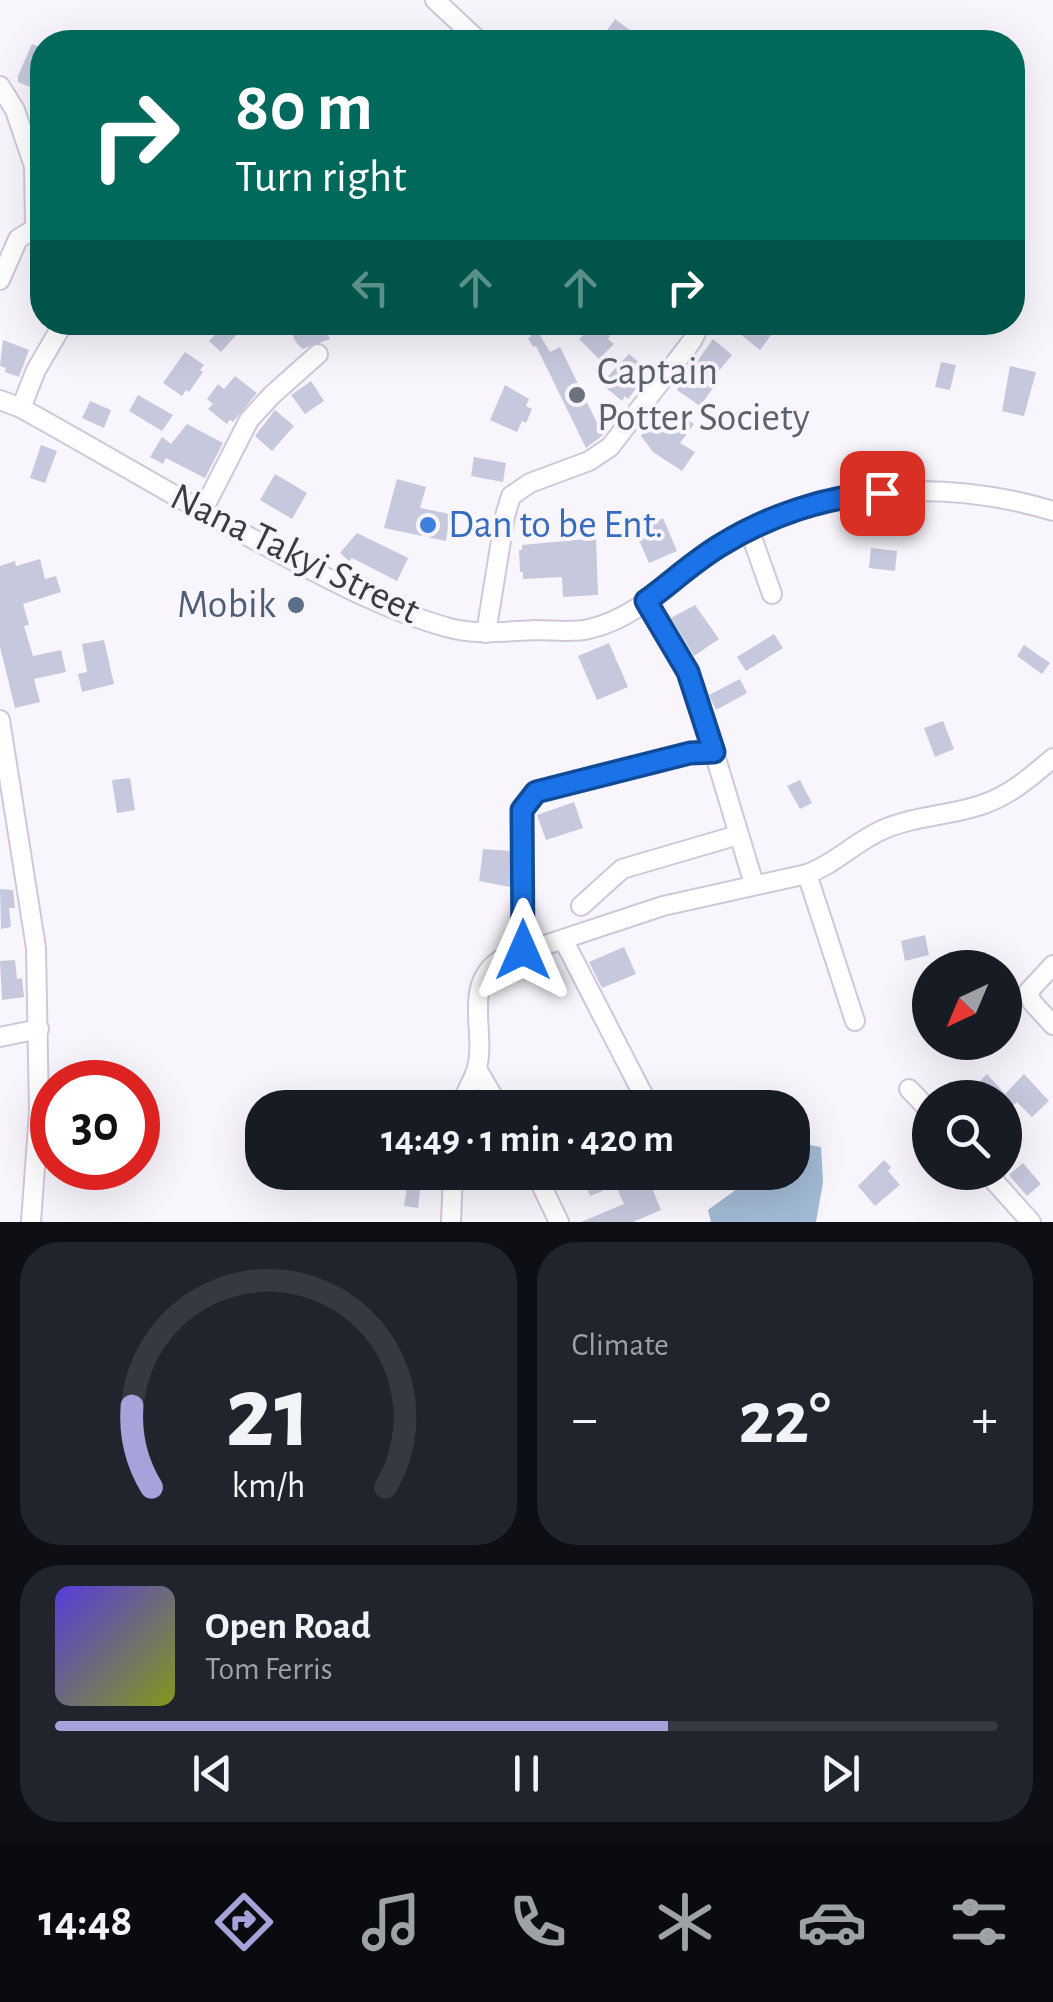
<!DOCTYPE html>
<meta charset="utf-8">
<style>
:root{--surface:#171b24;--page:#20242c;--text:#f1f3f6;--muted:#9ea1a6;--line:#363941;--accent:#a7a2da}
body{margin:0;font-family:"Alegreya Sans",sans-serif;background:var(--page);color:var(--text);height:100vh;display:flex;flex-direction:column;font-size:38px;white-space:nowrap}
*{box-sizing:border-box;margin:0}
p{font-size:32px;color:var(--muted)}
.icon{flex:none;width:55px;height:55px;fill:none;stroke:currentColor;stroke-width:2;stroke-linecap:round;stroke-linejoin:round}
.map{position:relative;height:1222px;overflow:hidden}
.panel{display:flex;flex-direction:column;gap:20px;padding:20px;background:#0d0f14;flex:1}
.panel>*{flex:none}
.banner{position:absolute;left:30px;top:30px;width:995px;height:305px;border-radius:40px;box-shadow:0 10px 40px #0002;background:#00695c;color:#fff;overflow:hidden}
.needle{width:65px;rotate:224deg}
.buttons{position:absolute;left:912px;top:950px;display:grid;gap:20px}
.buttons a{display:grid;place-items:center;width:110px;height:110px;border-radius:50%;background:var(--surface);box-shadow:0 10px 40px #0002;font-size:50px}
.speed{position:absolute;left:30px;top:1060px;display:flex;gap:20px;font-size:50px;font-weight:700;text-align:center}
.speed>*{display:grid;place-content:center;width:130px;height:130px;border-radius:50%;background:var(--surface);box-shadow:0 10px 40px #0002;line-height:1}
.speed .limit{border:15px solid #d22;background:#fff;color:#111}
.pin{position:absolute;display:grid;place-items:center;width:85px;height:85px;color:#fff;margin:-42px;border-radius:20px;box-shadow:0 5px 15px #0006}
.me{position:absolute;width:110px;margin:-55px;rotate:0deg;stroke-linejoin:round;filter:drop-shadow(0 0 8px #0008)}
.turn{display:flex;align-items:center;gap:35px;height:210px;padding:0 40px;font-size:45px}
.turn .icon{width:130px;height:130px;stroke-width:2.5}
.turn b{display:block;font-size:70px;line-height:85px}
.lanes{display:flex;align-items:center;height:95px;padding:0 40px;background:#0003;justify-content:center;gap:50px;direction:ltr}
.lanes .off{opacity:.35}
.big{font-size:75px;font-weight:600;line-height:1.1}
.panel .widget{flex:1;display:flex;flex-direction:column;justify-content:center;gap:15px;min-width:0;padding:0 35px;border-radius:40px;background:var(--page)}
.panel .dial{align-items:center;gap:0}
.dial svg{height:260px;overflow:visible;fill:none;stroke:var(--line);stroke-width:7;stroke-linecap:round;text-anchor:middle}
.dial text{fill:var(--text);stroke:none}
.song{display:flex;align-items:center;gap:30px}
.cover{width:120px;height:120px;border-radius:15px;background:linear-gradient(135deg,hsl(250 70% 55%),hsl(70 70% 35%))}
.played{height:10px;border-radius:5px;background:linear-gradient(90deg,var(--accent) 65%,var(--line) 65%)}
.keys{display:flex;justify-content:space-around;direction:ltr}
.heat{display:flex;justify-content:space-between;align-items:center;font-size:55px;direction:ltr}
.panel .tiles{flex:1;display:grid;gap:20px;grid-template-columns:1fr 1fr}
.widget:last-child{grid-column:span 2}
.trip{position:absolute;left:245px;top:1090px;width:565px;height:100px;border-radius:40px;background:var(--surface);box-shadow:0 10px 40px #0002;font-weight:600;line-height:100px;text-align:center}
.dock{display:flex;height:160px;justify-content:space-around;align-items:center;background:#090b0e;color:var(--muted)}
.dock .icon{width:70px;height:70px}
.dock .on{color:var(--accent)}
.dock b{font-size:45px;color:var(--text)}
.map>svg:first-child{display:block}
</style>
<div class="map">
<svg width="1053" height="1222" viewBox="0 0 1053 1222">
<rect width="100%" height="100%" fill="#f9f5fd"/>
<path fill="#a2bad4" d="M798,1143L821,1147L823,1182L816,1222H711L708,1210L759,1173L792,1172L793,1147Z"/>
<g fill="#c6c8dd">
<path d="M615,19L646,42H599Z"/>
<path d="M32,44L42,48V92L18,82V76Z"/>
<path d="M227,322L239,332L221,352L209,341Z"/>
<path d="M288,322H322L330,339L302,349L295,341Z"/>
<path d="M725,322H781L760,350Z"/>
<path d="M594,325L610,336L608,339L614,344L599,359L579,339Z"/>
<path d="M535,327L550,352L560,347L603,435L586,448L536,346L533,347L528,338L531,337L528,330Z"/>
<path d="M713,339L732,355L711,380L716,384L700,406L677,390Z"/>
<path d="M3,340L29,350L19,377L5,372L6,368L0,366Z"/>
<path d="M185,352L204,365L200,370L203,372L189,392L186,390L182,396L163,383Z"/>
<path d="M629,354L647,369L635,384L638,386L628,399L625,396L622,401L605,387L611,379L608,376Z"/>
<path d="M941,362L956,365L950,390L935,387Z"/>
<path d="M1010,366L1036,372L1024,416L1002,411Z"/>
<path d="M235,376L257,393L233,422L230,420L227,424L208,409L213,404L207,399L218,384L224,389Z"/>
<path d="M311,381L324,401L305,414L291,395Z"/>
<path d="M505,385L529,399L526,406L532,409L526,423L522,421L517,432L490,420Z"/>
<path d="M138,395L173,415L162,431L129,411Z"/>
<path d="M90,401L111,410L104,428L82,418Z"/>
<path d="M668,409L694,424L680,443L695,452L682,471L653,452L641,436L652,418L659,422Z"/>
<path d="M275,410L294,426L272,451L255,436Z"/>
<path d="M187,424L223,443L205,478L166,458L163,464L150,457L162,437L171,444Z"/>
<path d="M41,445L57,451L45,483L30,478Z"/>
<path d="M474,457L506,463L503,482L471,476Z"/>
<path d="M275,474L307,493L292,519L260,500Z"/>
<path d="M397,479L426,487L420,508L450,514L446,541L384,528Z"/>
<path d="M663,518L677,551L649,563L635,531Z"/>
<path d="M357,533L408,558L397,581L352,558L349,561L340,553Z"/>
<path d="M596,538L598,595L563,597L562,577L523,579V572H520L519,550H522V545Z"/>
<path d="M871,548L897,551L895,571L869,568Z"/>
<path d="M40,559L45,579L56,576L61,592L23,604L29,625L24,626L33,656L61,650L66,672L34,679L40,702L15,708L0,647V566L15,561L16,566Z"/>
<path d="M695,605L719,639L694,656L671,618Z"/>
<path d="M774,634L783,648L746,671L737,657Z"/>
<path d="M104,640L114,684L82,692L78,674L87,672L82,644Z"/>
<path d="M609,643L628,687L597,700L578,656Z"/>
<path d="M1024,645L1050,663L1042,674L1017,656Z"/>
<path d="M740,679L747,693L716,710L709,695Z"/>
<path d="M943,721L954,749L935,757L924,728Z"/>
<path d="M130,778L135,810L117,813L112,780Z"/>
<path d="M800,780L812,803L800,809L787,786Z"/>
<path d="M574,802L583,828L546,840L537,815Z"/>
<path d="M483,849L510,851V887L479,881Z"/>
<path d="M0,889L13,890L15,908H9L11,927L1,929Z"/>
<path d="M925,935L929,955L905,961L901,941Z"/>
<path d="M624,947L636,974L602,988L589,962Z"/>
<path d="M15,960L17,979L22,978L24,997L2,1000L0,961Z"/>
<path d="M987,1074L1005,1094L1024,1074L1049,1101L1032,1117L1017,1102L1005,1113V1098H963Z"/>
<path d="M884,1160L891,1167L888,1171L900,1185L875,1206L858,1186Z"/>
<path d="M1023,1163L1041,1184L1027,1196L1009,1175Z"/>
<path d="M581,1172H596L603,1191L590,1196Z"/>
<path d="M648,1178L661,1210L633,1222H581L624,1204L618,1191Z"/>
<path d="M408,1181L421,1182L418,1208L404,1206Z"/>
</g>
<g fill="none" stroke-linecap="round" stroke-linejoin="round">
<defs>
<g id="minor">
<path d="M435,0L480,42"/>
<path d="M0,86L15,110L34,166L35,226"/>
<path d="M0,280L18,239L42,224"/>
<path d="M0,400L21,408C108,456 192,507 279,553C332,581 388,611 446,627C476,636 506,631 536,630C553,630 573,633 589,629C639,618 676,575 716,548C813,483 944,478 1053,511"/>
<path d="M21,408L36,370L64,322"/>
<path d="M202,512L249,420L272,395L318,354"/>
<path d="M749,529L772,594"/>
<path d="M646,601L689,672L714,752"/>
<path d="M486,633L505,516L511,496L530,483L589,461L610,447L692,341L696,333L693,322"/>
<path d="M0,720L36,948L39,1112L31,1222"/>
<path d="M807,874L855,1021"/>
<path d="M581,906L622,869L738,835"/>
<path d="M564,941L650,1108"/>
<path d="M523,950L522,810L536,792L690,753L714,752L754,884"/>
<path d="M1053,965L1028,992L1032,1002L1053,1025"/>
<path d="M0,1037L39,1029"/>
<path d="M477,1069L500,1108"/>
<path d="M909,1089L930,1111"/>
<path d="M460,1108C464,1095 472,1083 476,1071C488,1034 461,987 500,960L663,906L807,874C835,864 855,842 882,830C913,816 948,816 981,805C1009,796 1031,777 1053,758"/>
<path d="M535,1172L559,1222"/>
<path d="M986,1172L1031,1222"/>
<path d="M451,1222L453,1172"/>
</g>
</defs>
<use href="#minor" stroke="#d0c7da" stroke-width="22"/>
<use href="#minor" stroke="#fff" stroke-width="18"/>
</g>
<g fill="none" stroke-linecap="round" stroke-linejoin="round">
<defs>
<path id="route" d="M523,950L522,810L536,792L690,753L714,752L688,672L646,601C671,583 694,561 721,545C768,516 826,496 882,493"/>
</defs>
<use href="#route" stroke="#114b97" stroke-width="25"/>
<use href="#route" stroke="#1a73e8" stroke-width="18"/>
</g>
<circle fill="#6b7280" stroke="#f9f5fd" stroke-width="4" cx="577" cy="395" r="10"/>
<circle fill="#3f7fe0" stroke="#f9f5fd" stroke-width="4" cx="428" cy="525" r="10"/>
<circle fill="#5c6f8a" stroke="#f9f5fd" stroke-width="4" cx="296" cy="605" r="10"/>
<g text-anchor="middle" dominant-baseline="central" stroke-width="8" stroke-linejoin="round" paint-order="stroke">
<g font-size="40" fill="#5b616d" stroke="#f9f5fd" text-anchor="start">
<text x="597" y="372">Captain<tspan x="597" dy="46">Potter Society</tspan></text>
</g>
<g font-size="40" fill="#366cbe" stroke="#f9f5fd" text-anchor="start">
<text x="448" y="525">Dan to be Ent.</text>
</g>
<g font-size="40" fill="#3e3a42" stroke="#f9f5fd">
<text transform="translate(295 554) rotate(26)">Nana Takyi Street</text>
</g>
<g font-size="40" fill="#4e5e75" stroke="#f9f5fd" text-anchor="end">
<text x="276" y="605">Mobik</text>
</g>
</g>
</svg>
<div class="buttons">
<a><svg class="needle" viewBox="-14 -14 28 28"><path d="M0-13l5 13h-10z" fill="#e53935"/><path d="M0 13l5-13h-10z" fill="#9ea1a6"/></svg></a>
<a><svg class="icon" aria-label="search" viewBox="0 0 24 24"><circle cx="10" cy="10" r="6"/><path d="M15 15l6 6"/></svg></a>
</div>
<div class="speed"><div class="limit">30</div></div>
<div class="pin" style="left:882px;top:493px;background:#d93025"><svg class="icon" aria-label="arrive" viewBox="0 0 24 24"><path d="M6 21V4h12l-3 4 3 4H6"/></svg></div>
<svg class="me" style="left:523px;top:950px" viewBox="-20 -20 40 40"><path d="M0-17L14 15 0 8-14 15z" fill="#1a73e8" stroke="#fff" stroke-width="4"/></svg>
<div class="trip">14:49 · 1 min · 420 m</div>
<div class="banner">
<div class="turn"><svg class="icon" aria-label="right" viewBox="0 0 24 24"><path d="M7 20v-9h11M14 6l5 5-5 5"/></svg><div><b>80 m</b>Turn right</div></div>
<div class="lanes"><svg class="icon off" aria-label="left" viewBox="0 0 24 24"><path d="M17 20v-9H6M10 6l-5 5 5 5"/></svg><svg class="icon off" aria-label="ahead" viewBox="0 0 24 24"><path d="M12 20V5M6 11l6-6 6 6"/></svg><svg class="icon off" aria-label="ahead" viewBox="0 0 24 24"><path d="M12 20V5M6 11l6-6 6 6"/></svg><svg class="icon" aria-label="right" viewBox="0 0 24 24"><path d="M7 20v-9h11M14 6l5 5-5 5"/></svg></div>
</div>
</div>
<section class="panel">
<div class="tiles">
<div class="widget dial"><svg viewBox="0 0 100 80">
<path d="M14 69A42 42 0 1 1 86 69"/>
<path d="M14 69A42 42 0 0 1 8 44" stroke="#a7a2da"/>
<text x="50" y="56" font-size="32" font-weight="700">21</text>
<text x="50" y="72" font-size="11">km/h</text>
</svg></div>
<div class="widget"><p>Climate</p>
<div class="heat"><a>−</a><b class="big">22°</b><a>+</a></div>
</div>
<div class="widget">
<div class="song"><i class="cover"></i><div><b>Open Road</b><p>Tom Ferris</p></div></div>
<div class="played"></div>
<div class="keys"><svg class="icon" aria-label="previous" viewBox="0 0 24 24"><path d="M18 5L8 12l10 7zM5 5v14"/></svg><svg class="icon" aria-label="pause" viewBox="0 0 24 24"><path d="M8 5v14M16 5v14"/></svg><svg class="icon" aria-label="next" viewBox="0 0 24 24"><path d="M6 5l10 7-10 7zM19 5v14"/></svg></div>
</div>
</div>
</section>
<nav class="dock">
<b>14:48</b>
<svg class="icon on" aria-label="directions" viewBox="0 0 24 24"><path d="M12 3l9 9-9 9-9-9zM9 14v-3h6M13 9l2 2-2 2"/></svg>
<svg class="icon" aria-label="music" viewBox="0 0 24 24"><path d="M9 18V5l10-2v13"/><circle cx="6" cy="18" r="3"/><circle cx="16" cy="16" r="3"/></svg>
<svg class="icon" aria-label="phone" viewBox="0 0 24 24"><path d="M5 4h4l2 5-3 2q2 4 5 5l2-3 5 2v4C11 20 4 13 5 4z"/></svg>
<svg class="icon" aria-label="climate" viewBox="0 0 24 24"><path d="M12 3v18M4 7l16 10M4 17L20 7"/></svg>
<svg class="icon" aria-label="car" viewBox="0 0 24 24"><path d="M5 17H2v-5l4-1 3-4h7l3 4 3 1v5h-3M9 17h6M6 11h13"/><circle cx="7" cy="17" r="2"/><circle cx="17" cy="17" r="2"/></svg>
<svg class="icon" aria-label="filters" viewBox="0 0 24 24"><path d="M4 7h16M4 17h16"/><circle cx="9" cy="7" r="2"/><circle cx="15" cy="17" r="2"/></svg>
</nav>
